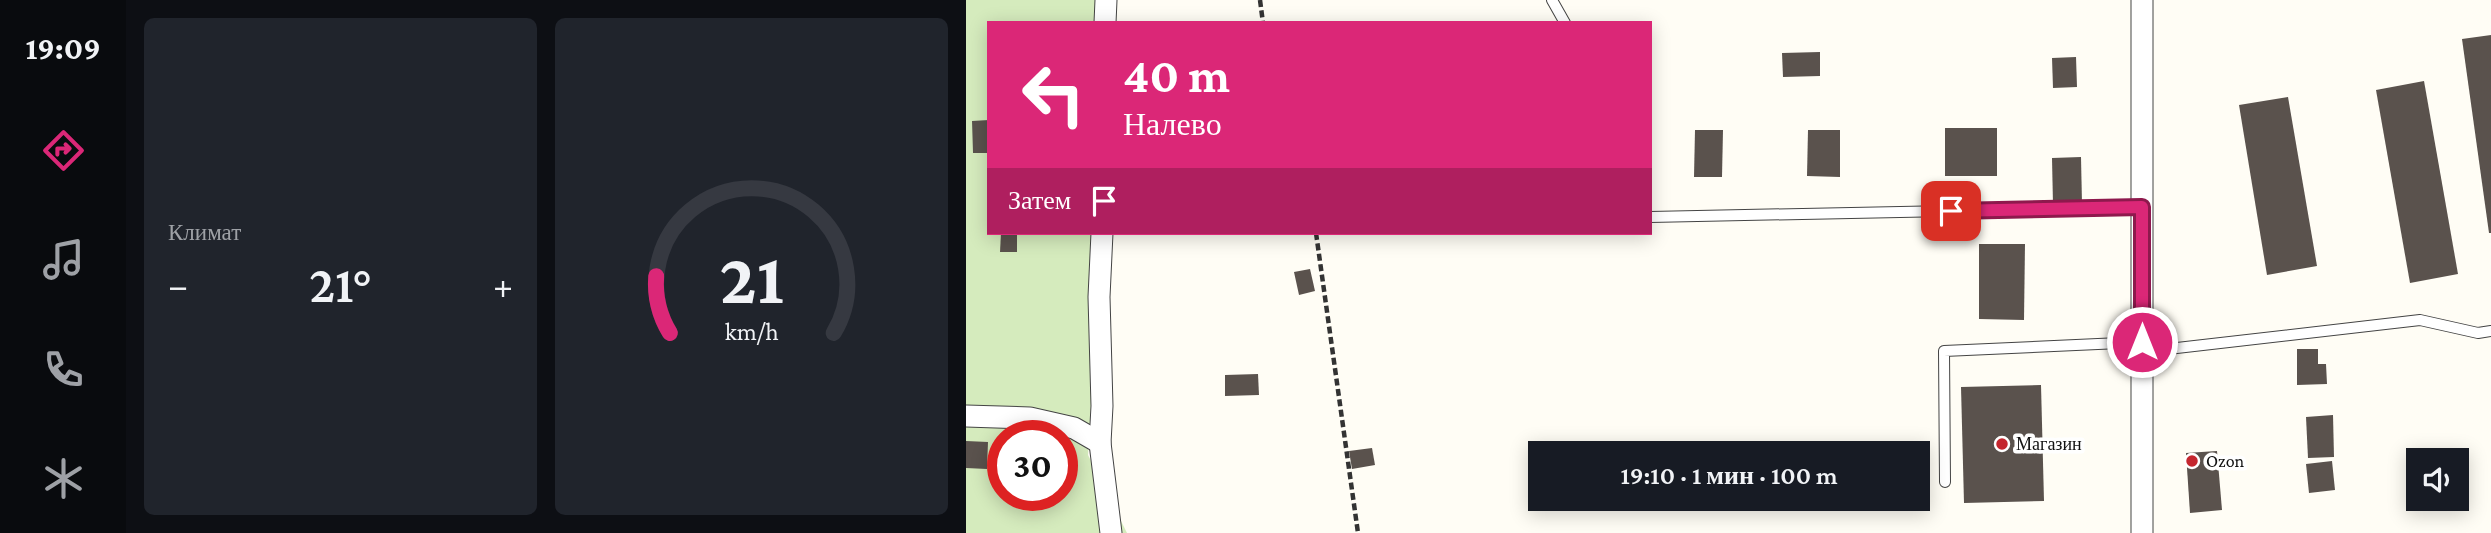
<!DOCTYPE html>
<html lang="ru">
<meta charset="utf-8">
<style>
:root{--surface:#171b24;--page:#20242c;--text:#f1f3f6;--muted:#9ea1a6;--line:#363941;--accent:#db2777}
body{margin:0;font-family:"Crimson Pro",serif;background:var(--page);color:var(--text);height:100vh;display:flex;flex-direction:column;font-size:26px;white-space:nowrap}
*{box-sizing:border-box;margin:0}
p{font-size:23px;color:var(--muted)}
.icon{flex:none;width:38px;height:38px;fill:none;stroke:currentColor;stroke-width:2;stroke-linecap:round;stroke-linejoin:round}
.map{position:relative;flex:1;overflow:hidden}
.side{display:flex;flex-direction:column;gap:18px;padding:18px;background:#0d0f14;width:840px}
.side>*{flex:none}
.banner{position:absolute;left:21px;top:21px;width:665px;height:214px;border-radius:0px;box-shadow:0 4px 18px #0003;background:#db2777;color:#fff;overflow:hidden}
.controls{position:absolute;left:1440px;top:448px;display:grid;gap:14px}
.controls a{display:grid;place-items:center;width:63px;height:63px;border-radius:0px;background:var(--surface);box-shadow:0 4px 18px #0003;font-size:35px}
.speed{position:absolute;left:21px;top:420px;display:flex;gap:14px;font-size:35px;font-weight:700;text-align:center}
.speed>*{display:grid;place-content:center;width:91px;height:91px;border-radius:50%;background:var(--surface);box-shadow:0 4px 18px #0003;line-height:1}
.speed .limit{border:10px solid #d22;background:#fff;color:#111}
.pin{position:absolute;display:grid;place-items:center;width:60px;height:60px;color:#fff;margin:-30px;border-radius:14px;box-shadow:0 4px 10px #0006}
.me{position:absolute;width:77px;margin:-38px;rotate:0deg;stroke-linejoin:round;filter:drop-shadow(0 0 5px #0008)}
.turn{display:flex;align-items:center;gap:24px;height:147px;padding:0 21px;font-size:32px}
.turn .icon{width:91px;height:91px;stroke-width:2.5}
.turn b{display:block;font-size:49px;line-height:60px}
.then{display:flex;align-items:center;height:66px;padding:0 21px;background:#0003;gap:14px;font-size:26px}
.big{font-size:52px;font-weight:600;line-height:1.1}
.side .tile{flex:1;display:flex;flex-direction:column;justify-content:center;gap:10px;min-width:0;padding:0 24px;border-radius:10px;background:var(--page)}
.side .dial{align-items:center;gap:0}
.dial svg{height:182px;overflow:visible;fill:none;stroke:var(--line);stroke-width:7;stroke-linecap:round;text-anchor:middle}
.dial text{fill:var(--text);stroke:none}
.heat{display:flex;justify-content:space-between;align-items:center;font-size:38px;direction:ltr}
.side .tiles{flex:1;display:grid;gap:18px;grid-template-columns:repeat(2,1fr)}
.trip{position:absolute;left:562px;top:441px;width:402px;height:70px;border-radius:0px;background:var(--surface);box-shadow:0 4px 18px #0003;font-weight:600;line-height:70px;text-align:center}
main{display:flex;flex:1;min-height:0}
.menu{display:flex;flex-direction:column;width:126px;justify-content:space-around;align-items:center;background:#090b0e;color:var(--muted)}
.menu .icon{width:49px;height:49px}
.menu .current{color:var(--accent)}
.menu b{font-size:32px;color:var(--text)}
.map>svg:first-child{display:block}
</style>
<main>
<nav class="menu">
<b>19:09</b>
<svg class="icon current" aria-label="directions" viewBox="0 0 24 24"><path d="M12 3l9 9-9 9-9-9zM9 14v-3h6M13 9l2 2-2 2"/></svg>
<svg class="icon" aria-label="music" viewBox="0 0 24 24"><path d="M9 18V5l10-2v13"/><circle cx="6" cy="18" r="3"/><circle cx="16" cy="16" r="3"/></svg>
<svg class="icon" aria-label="phone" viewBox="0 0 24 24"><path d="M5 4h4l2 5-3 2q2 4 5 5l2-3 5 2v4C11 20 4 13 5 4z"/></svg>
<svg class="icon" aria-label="climate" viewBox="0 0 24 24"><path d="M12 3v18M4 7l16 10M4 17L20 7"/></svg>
</nav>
<section class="side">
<div class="tiles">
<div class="tile"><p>Климат</p>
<div class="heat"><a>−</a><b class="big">21°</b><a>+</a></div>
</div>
<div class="tile dial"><svg viewBox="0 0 100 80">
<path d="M14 69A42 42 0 1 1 86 69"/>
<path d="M14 69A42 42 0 0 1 8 44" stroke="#db2777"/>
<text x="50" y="56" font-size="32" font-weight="700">21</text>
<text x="50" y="72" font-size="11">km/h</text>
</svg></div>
</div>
</section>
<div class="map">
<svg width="1525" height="533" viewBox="0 0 1525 533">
<rect width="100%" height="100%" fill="#fffdf5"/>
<path fill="#d5ebbd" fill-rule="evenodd" d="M0,0H149L148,23H23V233H135L122,455L161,533H0ZM37,436H96V495H37Z"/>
<g fill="#5a524d">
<path d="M1525,35V233H1523L1496,39Z"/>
<path d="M854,52V76L817,77L816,53Z"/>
<path d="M1110,57L1111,87L1087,88L1086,58Z"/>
<path d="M1458,81L1492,274L1444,283L1410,90Z"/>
<path d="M1322,97L1351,266L1301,275L1273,105Z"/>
<path d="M23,120V153H7L6,121Z"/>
<rect x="979" y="128" width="52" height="48"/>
<path d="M729,130H757L756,177H728Z"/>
<path d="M842,130H874V177L841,176Z"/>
<path d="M1115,157L1116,204L1087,205L1086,158Z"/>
<path d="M35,233H51V252H34Z"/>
<path d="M1013,244H1059L1058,320L1013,319Z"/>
<path d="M344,269L349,291L333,295L328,272Z"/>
<path d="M1331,349H1352V364H1360L1361,384L1331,385Z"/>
<path d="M292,374L293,395L259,396V375Z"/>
<path d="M1075,385L1078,501L998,503L995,387Z"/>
<path d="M1367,415L1368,457L1342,458L1340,417Z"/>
<path d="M0,441L22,442L21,469L0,468Z"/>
<path d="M406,448L409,465L386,469L383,451Z"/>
<path d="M1251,451L1256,510L1224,513L1220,453Z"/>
<path d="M1366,461L1369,490L1343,493L1340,464Z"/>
</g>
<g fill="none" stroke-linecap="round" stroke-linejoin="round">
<defs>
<g id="service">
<path d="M586,0L599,23"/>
<path d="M684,217L1176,207"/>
<path d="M1176,352L1454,320L1512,333L1525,331"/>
<path d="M979,482L978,351L1176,342"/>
</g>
<g id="minor">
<path d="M139,23L140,0"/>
<path d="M136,233L133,297L136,406L134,443L145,533"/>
<path d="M0,416L64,418L108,428L134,443"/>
<path d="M1176,533V0"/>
</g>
</defs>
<use href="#service" stroke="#444" stroke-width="12"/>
<use href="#minor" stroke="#444" stroke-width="23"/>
<g stroke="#333" stroke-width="4.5" stroke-dasharray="7 3.5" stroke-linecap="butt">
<path d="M294,0L297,23"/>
<path d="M350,233L392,533"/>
</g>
<use href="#service" stroke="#fff" stroke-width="10"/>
<use href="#minor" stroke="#fff" stroke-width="21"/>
</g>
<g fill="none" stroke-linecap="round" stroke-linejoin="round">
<defs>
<path id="route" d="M985,211L1176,207V342"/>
</defs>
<use href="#route" stroke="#8e194d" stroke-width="18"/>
<use href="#route" stroke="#db2777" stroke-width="12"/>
</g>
<g fill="#c4262e" stroke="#fff" stroke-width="2.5">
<circle cx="1036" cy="444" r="7"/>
<circle cx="1226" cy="461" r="7"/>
</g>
<g text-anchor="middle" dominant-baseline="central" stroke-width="7" stroke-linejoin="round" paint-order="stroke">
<g font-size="18" fill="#111" stroke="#fff" text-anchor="start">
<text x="1050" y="444">Магазин</text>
<text x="1240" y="461">Ozon</text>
</g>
</g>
</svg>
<div class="controls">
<a><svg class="icon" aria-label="sound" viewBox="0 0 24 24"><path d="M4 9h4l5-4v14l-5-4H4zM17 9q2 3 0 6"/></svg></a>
</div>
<div class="speed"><div class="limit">30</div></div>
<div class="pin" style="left:985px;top:211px;background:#d93025"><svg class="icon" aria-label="arrive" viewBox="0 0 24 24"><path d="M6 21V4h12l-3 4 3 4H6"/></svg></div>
<svg class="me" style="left:1176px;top:342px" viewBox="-20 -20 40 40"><circle r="17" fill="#db2777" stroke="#fff" stroke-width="3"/><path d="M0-11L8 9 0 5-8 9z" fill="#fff"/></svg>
<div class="trip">19:10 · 1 мин · 100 m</div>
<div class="banner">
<div class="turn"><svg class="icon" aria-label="left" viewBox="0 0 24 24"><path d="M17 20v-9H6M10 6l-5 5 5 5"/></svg><div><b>40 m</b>Налево</div></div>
<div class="then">Затем<svg class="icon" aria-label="arrive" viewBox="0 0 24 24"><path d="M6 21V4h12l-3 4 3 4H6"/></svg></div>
</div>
</div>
</main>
